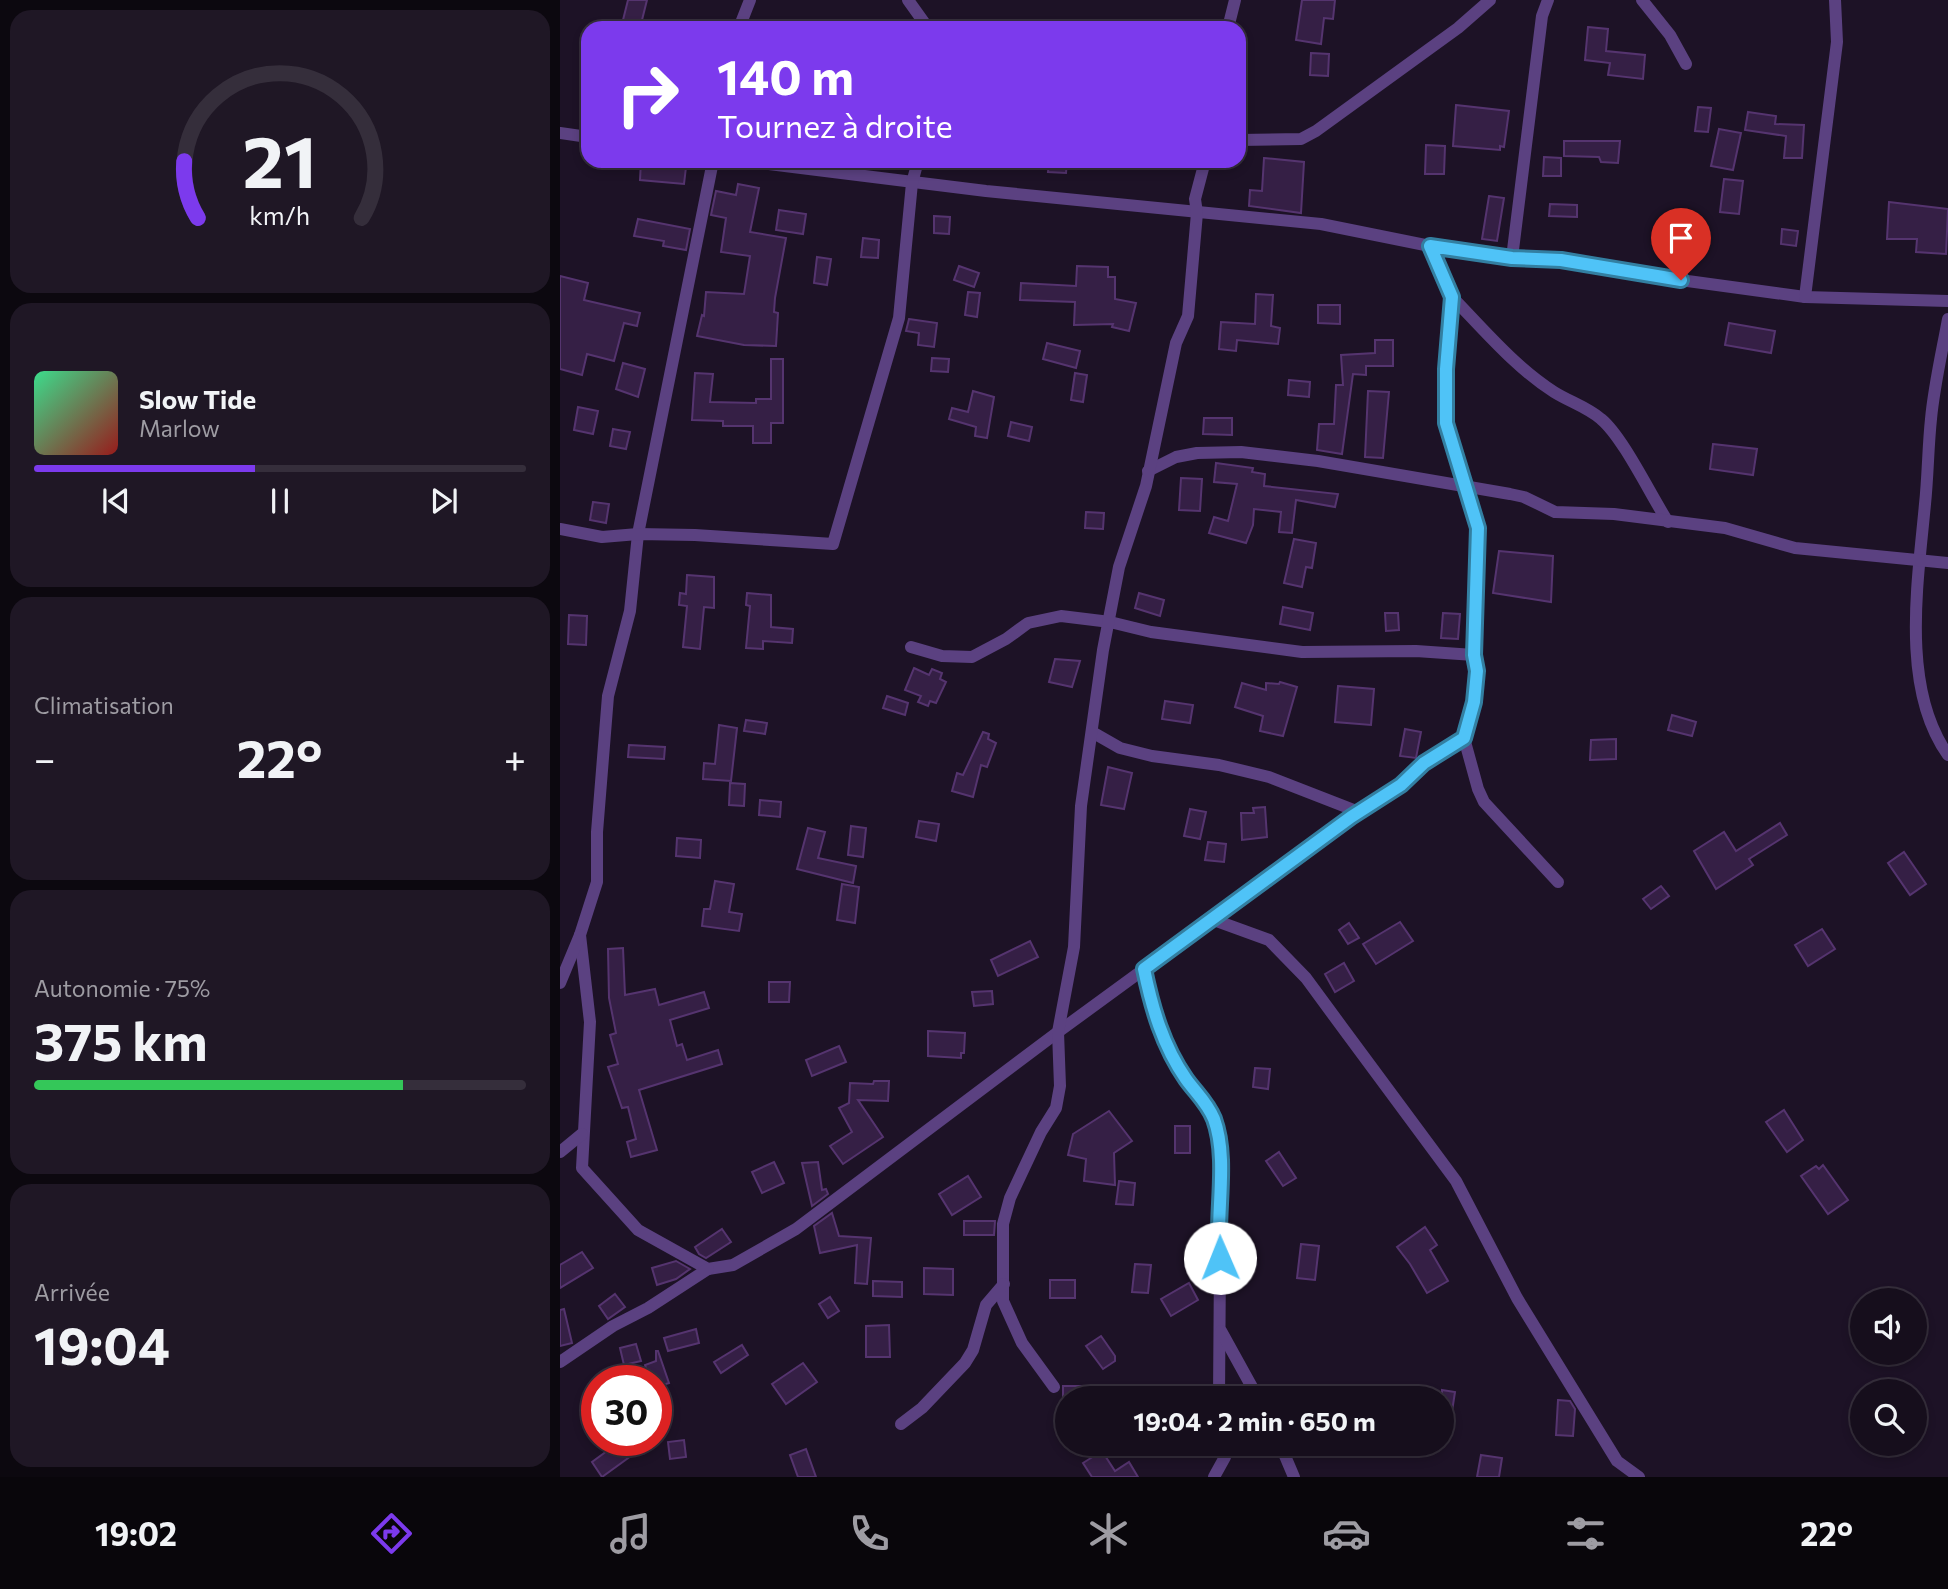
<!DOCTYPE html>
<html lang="fr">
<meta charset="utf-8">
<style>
:root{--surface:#160e1c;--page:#1f1725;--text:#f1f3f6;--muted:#9e9ca3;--line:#352e3b;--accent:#7c3aed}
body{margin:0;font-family:Commissioner,sans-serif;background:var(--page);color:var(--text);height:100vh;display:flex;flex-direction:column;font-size:26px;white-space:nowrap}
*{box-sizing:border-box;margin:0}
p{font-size:23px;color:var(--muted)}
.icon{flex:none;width:38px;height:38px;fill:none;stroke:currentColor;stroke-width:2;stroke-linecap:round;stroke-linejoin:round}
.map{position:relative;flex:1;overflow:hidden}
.details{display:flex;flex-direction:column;gap:10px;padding:10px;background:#0c080f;width:560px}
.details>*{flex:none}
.guide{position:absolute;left:21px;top:21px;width:665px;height:147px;border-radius:21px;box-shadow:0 4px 10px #0003,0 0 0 2px var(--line);background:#7c3aed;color:#fff;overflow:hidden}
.tools{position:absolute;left:1290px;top:1288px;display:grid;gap:14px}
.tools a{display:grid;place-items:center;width:77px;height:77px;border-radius:50%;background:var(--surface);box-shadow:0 4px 10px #0003,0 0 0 2px var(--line);font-size:35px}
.speed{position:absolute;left:21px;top:1365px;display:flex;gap:14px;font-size:35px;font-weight:700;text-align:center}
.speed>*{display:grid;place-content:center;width:91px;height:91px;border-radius:50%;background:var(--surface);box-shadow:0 4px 10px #0003,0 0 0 2px var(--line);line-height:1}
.speed .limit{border:10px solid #d22;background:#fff;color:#111}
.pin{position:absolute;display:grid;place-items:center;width:60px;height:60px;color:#fff;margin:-72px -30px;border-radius:50% 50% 50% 0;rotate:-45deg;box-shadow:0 0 7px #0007}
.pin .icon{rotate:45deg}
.me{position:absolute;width:77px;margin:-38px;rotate:359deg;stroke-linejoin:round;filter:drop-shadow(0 0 5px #0008)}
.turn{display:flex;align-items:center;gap:24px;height:147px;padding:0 21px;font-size:32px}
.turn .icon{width:91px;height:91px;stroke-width:2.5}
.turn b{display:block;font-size:49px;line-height:60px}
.big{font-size:52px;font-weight:700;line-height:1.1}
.details .tile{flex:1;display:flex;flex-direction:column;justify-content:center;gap:10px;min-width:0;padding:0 24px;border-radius:21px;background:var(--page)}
.details .dial{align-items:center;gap:0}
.dial svg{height:182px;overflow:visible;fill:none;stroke:var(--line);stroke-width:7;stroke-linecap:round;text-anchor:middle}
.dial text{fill:var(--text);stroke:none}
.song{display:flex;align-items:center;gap:21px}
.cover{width:84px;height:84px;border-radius:10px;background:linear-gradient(135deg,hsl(150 70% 55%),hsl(0 70% 35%))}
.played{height:7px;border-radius:4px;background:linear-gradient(90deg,var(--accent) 45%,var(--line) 45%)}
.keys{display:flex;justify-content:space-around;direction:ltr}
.heat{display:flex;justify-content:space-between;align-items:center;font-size:38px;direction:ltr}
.charge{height:10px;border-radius:5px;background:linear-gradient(90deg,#34c759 75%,var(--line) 0)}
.trip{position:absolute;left:495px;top:1386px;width:399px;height:70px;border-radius:35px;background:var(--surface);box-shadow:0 4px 10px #0003,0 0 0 2px var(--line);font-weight:700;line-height:70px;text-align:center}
.dock{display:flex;height:112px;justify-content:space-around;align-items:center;background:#09060b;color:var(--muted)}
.dock .icon{width:49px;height:49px}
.dock .selected{color:var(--accent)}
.dock b{font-size:32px;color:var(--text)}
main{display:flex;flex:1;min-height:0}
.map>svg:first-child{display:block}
</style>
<main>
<section class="details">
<div class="tile dial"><svg viewBox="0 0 100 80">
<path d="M14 69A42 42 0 1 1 86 69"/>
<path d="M14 69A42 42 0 0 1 8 44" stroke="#7c3aed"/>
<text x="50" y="56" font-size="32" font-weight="700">21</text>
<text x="50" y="72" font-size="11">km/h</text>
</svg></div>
<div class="tile">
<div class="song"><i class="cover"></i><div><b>Slow Tide</b><p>Marlow</p></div></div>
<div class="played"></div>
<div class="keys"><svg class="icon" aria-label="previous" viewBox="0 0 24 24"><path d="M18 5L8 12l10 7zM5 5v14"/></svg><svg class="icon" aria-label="pause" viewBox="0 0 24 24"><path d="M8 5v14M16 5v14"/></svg><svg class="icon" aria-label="next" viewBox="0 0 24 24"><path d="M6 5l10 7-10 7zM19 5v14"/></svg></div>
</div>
<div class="tile"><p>Climatisation</p>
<div class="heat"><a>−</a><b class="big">22°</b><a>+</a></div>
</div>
<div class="tile"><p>Autonomie · 75%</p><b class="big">375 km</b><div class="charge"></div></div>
<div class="tile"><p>Arrivée</p><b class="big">19:04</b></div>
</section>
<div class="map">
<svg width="1388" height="1477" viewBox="0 0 1388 1477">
<rect width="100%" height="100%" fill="#1d1226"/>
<g fill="#351f45" stroke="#55346f" stroke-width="2">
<path d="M68,0H87L80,28H61Z"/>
<path d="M742,0H775L773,19L764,18L761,44L736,40Z"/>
<path d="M1028,27L1048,29L1046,51L1085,55L1083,79L1048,75L1050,63L1025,60Z"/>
<path d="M751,53L769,54L768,76L750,75Z"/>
<path d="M896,105L949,111L944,147L940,146V150L893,146Z"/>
<path d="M1138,107L1151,108L1148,132L1135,131Z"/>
<path d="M1188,112L1216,116L1215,124L1244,125L1242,158H1224L1226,136L1185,130Z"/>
<path d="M1159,129L1181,133L1173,170L1151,166Z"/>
<path d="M1004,141H1060L1058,163L1041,162L1039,157L1004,156Z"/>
<path d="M866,145L885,146L884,174H865Z"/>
<path d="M984,157L1001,158V176H983Z"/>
<path d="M704,158L744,162L741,213L689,206L690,190L702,191Z"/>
<path d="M81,161H103V164L126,167L124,184L80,180Z"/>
<path d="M489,161H507L506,173L488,172Z"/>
<path d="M1164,179L1183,181L1179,214L1160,212Z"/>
<path d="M178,184L199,188L190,232L226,238L215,298L214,312L218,313L216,346L184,345L137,336L142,315L144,316L146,292L184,294L190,256L161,252L166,218L151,215L156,191L176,195Z"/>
<path d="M929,196L944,198L937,241L922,239Z"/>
<path d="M1329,202L1388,209L1386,254L1356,252L1357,239H1327Z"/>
<path d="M990,204L1017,205V217L989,216Z"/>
<path d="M219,210L246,214L243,234L216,230Z"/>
<path d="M374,216L390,217L389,234L374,233Z"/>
<path d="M78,219L130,229L126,250L103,246L104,241L74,236Z"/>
<path d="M1222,229L1238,231L1236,246L1221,244Z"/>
<path d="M303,238L319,240L318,258L301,257Z"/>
<path d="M257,257L271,259L267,285L254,283Z"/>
<path d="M399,266L419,273L414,287L394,280Z"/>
<path d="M517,266L548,267V277H555V299L576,303L569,331L552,327L553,324L514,325L515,302L460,300L461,283L516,286Z"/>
<path d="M0,276L28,283L24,300L80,313L77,326L64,323L54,361L27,354L22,375L0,369Z"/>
<path d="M408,292L420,293L417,317L405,315Z"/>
<path d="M696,294L713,295L711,326L720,328L718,344L677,340L676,351L659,349L661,322L695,324Z"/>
<path d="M758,305H780V324L758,323Z"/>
<path d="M349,319L377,323L374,347L358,345L359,333L346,331Z"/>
<path d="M1169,323L1215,331L1211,353L1165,345Z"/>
<path d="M815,340H833V366H806V375L793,374L782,454L757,450L759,424H774L776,385H783L781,355L815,353Z"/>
<path d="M487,343L520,351L516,368L483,359Z"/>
<path d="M372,358L389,359L388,372L371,371Z"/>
<path d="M211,359H223V423H211V443H193V426H163V421L132,420L135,373L153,374L150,402L196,403V399H211Z"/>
<path d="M63,363L85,369L78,397L56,389Z"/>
<path d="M515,373L527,375L523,402L511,400Z"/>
<path d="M729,380L750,382L749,397L728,395Z"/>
<path d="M413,391L434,397L427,438L415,436L416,427L389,419L392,408L408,412Z"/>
<path d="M808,391L829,392L823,458L805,457Z"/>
<path d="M18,407L38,411L33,434L14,430Z"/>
<path d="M644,418H672V435L643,434Z"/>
<path d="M451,422L472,427L469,441L448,436Z"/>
<path d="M53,429L70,432L66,449L50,446Z"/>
<path d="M1153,444L1197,449L1193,475L1150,469Z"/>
<path d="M656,463L693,468L692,472L705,474L704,486L778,494L775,507L736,500L732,533L719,532L721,512L694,509L693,525L686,543L649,533L654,517L668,521L677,484L654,482Z"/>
<path d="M621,478L642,479L640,511L619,510Z"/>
<path d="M33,502L49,504L46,523L30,520Z"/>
<path d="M526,512L544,513L543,529L525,528Z"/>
<path d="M734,539L756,543L752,568L746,567L742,587L724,583Z"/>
<path d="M939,551L993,556L991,602L933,593Z"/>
<path d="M127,575L154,577V608L144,607L140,649L123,647L127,606L119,605L120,593L126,594Z"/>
<path d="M187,593L211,595V627L233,629L232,643L203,641V649L186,648L190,606L186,605Z"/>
<path d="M579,593L604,600L600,616L575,608Z"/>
<path d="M723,607L753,613L750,630L720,624Z"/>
<path d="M825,613H838L839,630L826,631Z"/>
<path d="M883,613L900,614L898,639L881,638Z"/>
<path d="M9,615L27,616L26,645L8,644Z"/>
<path d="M495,659L520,661L512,687L489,682Z"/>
<path d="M354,668L369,675L372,669L382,673L380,679L386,682L376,703L370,701L368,706L358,702L361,696L345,690Z"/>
<path d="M720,682L737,687L723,736L700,731L703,716L675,707L682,683L706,690V683L719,684Z"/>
<path d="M778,686L814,689L811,725L775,722Z"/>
<path d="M327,696L348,703L345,715L323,708Z"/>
<path d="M605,701L633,705L630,723L602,719Z"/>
<path d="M1112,715L1136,722L1132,736L1108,730Z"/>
<path d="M186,720L207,723L205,734L184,731Z"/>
<path d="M159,725L177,728L171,781L143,779L144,763L155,764Z"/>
<path d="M845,729L861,732L856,758L840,756Z"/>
<path d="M423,732L429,734L428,739L436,743L427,767L421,765L413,797L392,791L397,773L403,775Z"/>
<path d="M1056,739V759L1030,760L1031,740Z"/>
<path d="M69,745L105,747L104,759L68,757Z"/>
<path d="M548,767L572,773L564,809L541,805Z"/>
<path d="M170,783L185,784L184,806L169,805Z"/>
<path d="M200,800L221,802L220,817L199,815Z"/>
<path d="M705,807L707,837L682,840L681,813H694L693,808Z"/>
<path d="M630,809L646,812L640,839L624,836Z"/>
<path d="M359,821L379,824L376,841L356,837Z"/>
<path d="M1220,823L1227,835L1189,859L1193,865L1156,889L1134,851L1164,832L1176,851Z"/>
<path d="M291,826L306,828L303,857L288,855Z"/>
<path d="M248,828L265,832L258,858L296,866L293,883L237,869Z"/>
<path d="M117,838L141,840L140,858L116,856Z"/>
<path d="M648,842L666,844L664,862L645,860Z"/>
<path d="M1344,852L1366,884L1350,895L1328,863Z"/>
<path d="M155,881L174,884L169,912L182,914L179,931L142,926L144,909H150Z"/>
<path d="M282,884L299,887L295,923L277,920Z"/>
<path d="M1101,886L1109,896L1091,909L1083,899Z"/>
<path d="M840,922L853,941L816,964L803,944Z"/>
<path d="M789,923L799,938L788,944L779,930Z"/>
<path d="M1262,929L1275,949L1248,966L1235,945Z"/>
<path d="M470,941L478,957L438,976L431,960Z"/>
<path d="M63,948L65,995L95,989L99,1005L144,992L149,1008L110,1020L117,1046L122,1044L127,1060L158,1050L162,1064L79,1090L97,1150L71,1157L67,1142L76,1139L68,1107L62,1108L48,1067L58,1064L50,1035L56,1033L49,998L48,949Z"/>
<path d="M784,963L794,981L775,992L765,974Z"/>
<path d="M209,982H230L229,1002H209Z"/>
<path d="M432,991L433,1004L414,1006L412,992Z"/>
<path d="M368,1031L405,1033L404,1053H401V1058L368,1056Z"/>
<path d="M279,1046L286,1062L252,1076L246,1060Z"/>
<path d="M695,1068L710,1069L708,1089L693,1087Z"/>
<path d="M314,1081H329L328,1101L298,1100L323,1137L283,1164L270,1146L292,1132L279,1108L289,1103L290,1083L313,1084Z"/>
<path d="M1224,1110L1243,1140L1227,1152L1206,1122Z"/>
<path d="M549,1111L572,1141L554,1153L555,1185L524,1181L526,1159L508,1155L513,1134Z"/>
<rect x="615" y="1126" width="15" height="27"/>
<path d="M719,1152L736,1178L723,1186L706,1161Z"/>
<path d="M214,1162L224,1183L202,1193L192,1172Z"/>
<path d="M258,1162L262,1190L266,1189L268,1194L252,1206L242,1163Z"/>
<path d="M1263,1165L1288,1200L1268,1214L1241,1176L1256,1166L1259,1169Z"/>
<path d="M408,1176L421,1197L392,1215L379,1194Z"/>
<path d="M559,1181L575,1183L573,1205L556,1204Z"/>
<path d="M272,1213L279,1236L311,1238L307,1284L295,1283L297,1245L260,1253L254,1226Z"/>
<path d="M404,1221H435L434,1235H404Z"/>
<path d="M865,1227L877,1245L870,1250L888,1281L867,1293L850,1264L837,1247Z"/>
<path d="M162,1229L171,1242L146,1258L139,1254L135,1247Z"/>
<path d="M741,1244L759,1246L755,1280L737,1278Z"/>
<path d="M22,1252L33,1268L0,1288V1265Z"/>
<path d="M116,1261L130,1269L116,1279L97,1285L92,1268Z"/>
<path d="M575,1264L591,1265L588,1293L572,1292Z"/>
<path d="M364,1268L393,1269V1295L364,1294Z"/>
<rect x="490" y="1280" width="25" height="18"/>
<path d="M313,1281L342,1282V1297L313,1296Z"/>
<path d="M629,1283L638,1300L611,1316L601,1299Z"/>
<path d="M55,1294L65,1307L48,1319L39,1306Z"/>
<path d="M270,1297L279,1311L268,1318L259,1304Z"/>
<path d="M4,1309L12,1343L0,1346V1310Z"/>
<path d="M329,1325L330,1357H306V1326Z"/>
<path d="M136,1329L139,1343L108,1351L104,1338Z"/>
<path d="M541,1336L555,1356V1361L543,1369L526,1346Z"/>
<path d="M76,1344L81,1361L64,1365L60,1348Z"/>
<path d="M182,1345L188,1355L161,1373L154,1362Z"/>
<path d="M96,1351H98L109,1383L96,1387V1381H90L85,1365L96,1361Z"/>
<path d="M243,1363L257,1382L226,1404L212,1384Z"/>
<rect x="503" y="1386" width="19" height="12"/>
<path d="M882,1390L895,1392L889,1431H882Z"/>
<path d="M998,1400L1010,1401L1015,1409L1013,1436L996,1435Z"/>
<path d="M62,1440H93L42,1477L32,1462Z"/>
<path d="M124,1440L126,1457L110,1459L108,1442Z"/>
<path d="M246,1449L256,1477H238L230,1455Z"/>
<path d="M542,1451L555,1471L569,1462L578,1477H532L523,1463Z"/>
<path d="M921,1455L942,1458L939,1477H917Z"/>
</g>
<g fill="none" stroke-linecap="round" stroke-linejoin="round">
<g stroke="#5b4181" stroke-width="12">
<path d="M348,0L368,28"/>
<path d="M1082,0L1110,35L1126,64"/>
<path d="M179,28L190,0"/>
<path d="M668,28L675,0"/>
<path d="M0,133L28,137"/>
<path d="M679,140L741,139L756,131L898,28L930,0"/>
<path d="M153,161L78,534L70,611L48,696L37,832V882L20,935L30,1022L22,1168L78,1230L148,1269L173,1265L236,1229L498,1032L799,812L709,777L659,765L592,756L560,748L532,732"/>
<path d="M184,161L426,191L761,224L870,246L952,258L1001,260L1047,270L1245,297L1388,301"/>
<path d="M870,246L892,297L886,369V423L918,528L914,655L917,671L914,702L904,738L918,789L924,802L998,882"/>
<path d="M952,258L982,16L988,0"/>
<path d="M892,297C924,330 955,367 994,392C1010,402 1027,407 1041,419C1063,437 1091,496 1108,522"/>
<path d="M1245,297L1277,42L1275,0"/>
<path d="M1388,319C1382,352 1374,386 1371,419C1368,447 1368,476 1365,504C1358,581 1340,688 1388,755"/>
<path d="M588,471L616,457L637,453L681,452L758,461L950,494L964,497L995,512L1054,514L1165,528L1235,548L1388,563"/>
<path d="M0,529L42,537L78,534L135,535L273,544L339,318L352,183L358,161"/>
<path d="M351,647L382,656L412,657L446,639L468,623L501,616L550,622L591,632L742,652L856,651L914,655"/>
<path d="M799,812L841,785L864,763L904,738"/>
<path d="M654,920L709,940L746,978L782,1027L896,1181L957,1298L1057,1461L1079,1477"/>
<path d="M584,969C592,1008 603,1046 626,1079C636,1093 647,1102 654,1119C669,1160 655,1216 660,1258L659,1398"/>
<path d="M0,983L20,935"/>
<path d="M0,1152L22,1134"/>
<path d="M661,1331L698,1398"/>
<path d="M0,1362L53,1326L88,1308L148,1269"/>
<path d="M494,1387L462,1343L443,1301V1224L450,1198L481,1132L496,1108L500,1086L498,1032L514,947L521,806L543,650L559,567L586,486L616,343L628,316L637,213L635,199L645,161"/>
<path d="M341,1424L362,1408L405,1363L413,1350L426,1305L444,1284"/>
<path d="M720,1444L734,1477"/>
<path d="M654,1477L665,1457L664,1444"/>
</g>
</g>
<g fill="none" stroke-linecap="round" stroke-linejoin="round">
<defs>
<path id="route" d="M660,1258C655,1216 669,1160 654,1119C647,1102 636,1093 626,1079C603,1046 592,1008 584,969L791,817L841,785L864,763L904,738L914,702L917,671L914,655L918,528L886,423V369L892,297L870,246L952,258L1001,260L1121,280"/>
</defs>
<use href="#route" stroke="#337fa1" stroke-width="18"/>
<use href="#route" stroke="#4fc3f7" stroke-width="12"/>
</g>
</svg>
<div class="tools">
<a><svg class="icon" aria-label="sound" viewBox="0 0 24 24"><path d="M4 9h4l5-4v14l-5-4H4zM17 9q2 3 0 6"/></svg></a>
<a><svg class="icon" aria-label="search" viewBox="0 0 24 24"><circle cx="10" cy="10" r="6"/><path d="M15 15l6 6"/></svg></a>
</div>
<div class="speed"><div class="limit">30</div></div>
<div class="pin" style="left:1121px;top:280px;background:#d93025"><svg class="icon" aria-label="arrive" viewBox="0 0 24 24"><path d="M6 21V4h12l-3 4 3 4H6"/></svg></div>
<svg class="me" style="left:660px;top:1258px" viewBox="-20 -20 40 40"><circle r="19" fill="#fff"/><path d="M0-13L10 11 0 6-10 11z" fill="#4fc3f7"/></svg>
<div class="trip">19:04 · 2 min · 650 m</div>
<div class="guide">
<div class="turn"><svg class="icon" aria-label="right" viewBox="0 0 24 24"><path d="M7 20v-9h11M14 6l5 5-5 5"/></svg><div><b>140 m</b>Tournez à droite</div></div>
</div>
</div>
</main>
<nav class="dock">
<b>19:02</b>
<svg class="icon selected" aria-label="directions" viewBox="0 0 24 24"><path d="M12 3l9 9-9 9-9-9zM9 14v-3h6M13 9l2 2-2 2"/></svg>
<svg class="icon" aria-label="music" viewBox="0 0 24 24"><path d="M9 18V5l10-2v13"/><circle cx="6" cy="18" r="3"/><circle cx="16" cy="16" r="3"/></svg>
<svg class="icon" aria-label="phone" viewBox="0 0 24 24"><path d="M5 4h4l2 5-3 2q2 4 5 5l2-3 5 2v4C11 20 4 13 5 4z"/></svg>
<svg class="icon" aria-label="climate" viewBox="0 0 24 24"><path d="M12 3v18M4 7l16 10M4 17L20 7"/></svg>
<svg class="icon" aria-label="car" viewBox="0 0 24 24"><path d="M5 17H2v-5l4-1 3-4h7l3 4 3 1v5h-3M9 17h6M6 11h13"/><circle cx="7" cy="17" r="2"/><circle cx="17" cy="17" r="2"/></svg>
<svg class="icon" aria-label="filters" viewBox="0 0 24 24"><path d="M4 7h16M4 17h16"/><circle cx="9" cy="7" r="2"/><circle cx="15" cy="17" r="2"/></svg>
<b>22°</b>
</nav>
